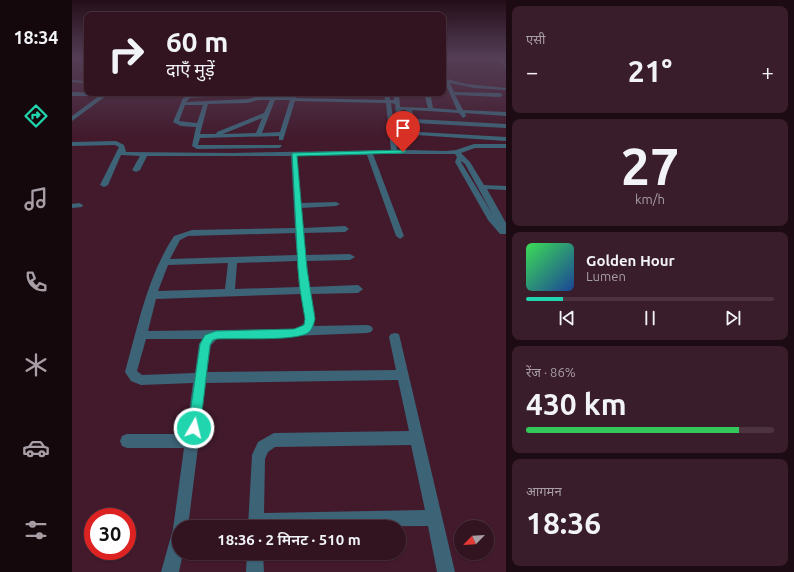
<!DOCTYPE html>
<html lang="hi">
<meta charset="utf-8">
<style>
:root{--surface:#321421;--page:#3a1d2a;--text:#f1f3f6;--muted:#a89ea5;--line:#4d333f;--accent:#21d5af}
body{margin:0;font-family:Ubuntu,"Noto Sans Devanagari",sans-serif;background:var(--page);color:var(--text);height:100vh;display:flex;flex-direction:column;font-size:15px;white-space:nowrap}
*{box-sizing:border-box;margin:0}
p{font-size:13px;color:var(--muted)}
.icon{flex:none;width:22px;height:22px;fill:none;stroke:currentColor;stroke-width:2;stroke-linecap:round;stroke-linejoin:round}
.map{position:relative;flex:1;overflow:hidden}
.panel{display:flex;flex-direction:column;gap:6px;padding:6px;background:#1c0b12;width:288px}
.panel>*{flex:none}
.top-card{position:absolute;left:12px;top:12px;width:362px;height:84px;border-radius:8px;box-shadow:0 1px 3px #0004,0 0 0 1px var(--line);background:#321421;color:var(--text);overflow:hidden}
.needle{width:26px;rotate:246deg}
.tools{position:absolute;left:382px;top:520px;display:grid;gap:8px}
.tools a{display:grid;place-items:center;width:40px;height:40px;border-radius:50%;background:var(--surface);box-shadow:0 1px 3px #0004,0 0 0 1px var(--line);font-size:20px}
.speed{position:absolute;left:12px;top:508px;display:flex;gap:8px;font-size:20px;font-weight:700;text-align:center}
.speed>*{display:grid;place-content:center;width:52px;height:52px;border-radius:50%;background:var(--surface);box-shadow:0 1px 3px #0004,0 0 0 1px var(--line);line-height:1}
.speed .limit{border:6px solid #d22;background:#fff;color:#111}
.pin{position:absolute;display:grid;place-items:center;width:34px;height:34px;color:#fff;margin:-41px -17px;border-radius:50% 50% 50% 0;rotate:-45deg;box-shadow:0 0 4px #0007}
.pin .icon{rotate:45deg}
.me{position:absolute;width:44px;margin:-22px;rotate:8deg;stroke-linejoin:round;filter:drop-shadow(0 0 3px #0008)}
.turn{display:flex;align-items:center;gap:14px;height:84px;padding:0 16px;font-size:18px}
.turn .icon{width:52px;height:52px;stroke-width:2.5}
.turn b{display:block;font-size:28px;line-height:34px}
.big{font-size:30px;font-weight:600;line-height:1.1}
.panel .widget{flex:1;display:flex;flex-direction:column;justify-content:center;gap:6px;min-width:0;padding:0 14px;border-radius:8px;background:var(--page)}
.panel .dial{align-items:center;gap:0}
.dial b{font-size:52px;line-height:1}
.song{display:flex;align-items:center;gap:12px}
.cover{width:48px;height:48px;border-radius:6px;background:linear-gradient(135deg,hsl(130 70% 55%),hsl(220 70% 35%))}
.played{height:4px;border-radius:2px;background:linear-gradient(90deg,var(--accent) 15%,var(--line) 15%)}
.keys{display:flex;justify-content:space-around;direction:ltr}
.heat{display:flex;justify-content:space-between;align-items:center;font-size:22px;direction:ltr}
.charge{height:6px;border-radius:3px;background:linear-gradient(90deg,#34c759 86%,var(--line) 0)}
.trip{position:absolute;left:100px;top:520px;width:234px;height:40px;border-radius:20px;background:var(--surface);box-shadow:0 1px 3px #0004,0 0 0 1px var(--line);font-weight:600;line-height:40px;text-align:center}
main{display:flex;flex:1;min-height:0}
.menu{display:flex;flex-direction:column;width:72px;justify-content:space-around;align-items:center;background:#14080d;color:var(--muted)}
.menu .icon{width:28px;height:28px}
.menu .selected{color:var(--accent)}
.menu b{font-size:18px;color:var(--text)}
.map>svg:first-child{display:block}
</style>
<main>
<nav class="menu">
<b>18:34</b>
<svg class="icon selected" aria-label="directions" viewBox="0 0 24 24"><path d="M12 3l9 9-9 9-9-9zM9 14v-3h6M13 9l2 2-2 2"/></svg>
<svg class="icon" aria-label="music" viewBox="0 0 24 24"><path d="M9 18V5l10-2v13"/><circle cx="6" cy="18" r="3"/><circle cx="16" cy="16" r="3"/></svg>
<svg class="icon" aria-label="phone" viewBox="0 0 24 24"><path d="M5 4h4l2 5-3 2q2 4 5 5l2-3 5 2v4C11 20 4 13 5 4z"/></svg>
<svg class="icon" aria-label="climate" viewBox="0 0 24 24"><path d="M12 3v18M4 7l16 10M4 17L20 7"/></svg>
<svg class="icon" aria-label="car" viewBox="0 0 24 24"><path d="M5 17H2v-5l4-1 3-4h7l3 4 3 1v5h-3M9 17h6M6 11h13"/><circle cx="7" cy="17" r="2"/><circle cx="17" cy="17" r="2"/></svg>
<svg class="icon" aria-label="filters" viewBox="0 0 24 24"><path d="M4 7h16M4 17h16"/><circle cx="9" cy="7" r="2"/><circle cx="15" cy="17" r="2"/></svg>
</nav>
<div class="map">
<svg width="434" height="572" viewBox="0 0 434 572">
<rect width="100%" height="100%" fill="#421a2c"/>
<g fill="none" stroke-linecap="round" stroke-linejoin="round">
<g fill="#3d6377" fill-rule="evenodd">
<path d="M418,58L431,60L434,64V68L428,62Z"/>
<path d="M371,78L395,84L434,88V90L402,88L378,83L382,92L428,93L431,95L428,97L383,95L391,110L434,112V116L393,113L394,116L391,118L387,113L340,110L342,119L434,124V128L343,123L344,129L348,132L434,137V141L344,135L338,130L334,110H329L334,150L374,151L384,150L402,144H434V148H403L389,153L398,162L412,185L434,186V190L415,189L434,223V234H428L416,220L383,162L385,157L383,154H301L332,236L328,239L324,236L295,155L225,156L229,203L264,202L268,204L264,206L230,208L231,228L273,226L277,229L273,232L232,233L234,255L278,254L283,257L278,260L235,261L237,287L286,285L291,289L286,293L239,294L243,314L242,326L295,325L299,326L301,329L299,332L295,333L145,339L139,345L135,372L324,370L317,337L319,334L323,333L327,334L383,572H365L356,526L176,527L180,455L186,442L202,433L337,431L326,380L134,383L116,527H107V553H111L107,572H89L101,529L112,448H55L50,446L48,441L50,436L55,434H114L121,383L69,385L59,381L53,372C66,326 75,277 102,236L120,230L223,228L219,156H75L68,170L64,172L60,170L68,156L49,155L36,185L32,187L28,185L47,147L43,145L0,146V142L44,141L52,145L54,152L159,153L319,150L314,103L223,101L211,140H207V136L128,138L126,145H209L210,146L207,148L125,149L120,146L124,127L109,126L101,122L111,98C126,91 166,93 184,93L187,96H219L220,93H226L224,98L313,100L312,93H318V100H322L321,93H327L328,107L356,108L353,97L356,95L359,97L361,108L385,110ZM177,95L183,97L176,99L114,102L118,98ZM186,100H198L192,113L145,132L144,134H128L136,104L176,103ZM203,100H218L208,132L190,133ZM319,103L323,104L328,150H325ZM113,105H131L125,123L107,121ZM190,118L184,133L151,134ZM389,161L393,164L421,215L389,162ZM223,233L225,255L98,259L108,240L116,236ZM225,261L227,287L163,289L165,263ZM156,263L153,289L86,291L96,265ZM229,294L233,314V322L228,327L222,329L76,331L84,299ZM74,339H130L127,344L123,373L70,375L65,371ZM339,445L353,510L192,513L193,459L196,452L203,447Z"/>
<path d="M0,80L15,81V83L0,82Z"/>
<path d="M0,92L38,93L0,121V116L27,96H0Z"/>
<path d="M7,203L11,205L10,207L0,208V204Z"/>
<path d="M175,553H191L192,572H174Z"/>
</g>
</g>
<linearGradient id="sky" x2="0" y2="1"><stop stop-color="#240e18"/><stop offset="0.42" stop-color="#543e56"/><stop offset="1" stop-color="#543e56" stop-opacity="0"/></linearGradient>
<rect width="434" height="138" fill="url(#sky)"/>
<path fill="#21d5af" stroke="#158a72" d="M333,150L334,152L331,153L225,156L235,269L243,319C241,326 240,331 234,334C218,341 164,338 145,339L141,340L138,345L128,428L126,433L122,434L117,433L116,428L128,344L133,335L144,331L222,329L232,325L233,319L228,290L226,269L220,153Z"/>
</svg>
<div class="tools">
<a><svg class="needle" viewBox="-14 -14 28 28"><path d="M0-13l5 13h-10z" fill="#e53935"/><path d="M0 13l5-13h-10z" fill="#a89ea5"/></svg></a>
</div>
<div class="speed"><div class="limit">30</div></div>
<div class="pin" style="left:331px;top:152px;background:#d93025"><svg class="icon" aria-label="arrive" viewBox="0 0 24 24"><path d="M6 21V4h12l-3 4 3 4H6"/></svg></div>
<svg class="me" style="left:122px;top:428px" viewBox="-20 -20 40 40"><circle r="17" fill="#21d5af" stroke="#fff" stroke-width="3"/><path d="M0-11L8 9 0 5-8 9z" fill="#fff"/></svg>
<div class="trip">18:36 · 2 मिनट · 510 m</div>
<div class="top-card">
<div class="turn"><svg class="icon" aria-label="right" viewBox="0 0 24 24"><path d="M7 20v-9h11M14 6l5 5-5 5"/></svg><div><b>60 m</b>दाएँ मुड़ें</div></div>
</div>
</div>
<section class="panel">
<div class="widget"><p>एसी</p>
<div class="heat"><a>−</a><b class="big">21°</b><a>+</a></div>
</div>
<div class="widget dial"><b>27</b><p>km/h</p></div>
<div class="widget">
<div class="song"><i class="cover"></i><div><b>Golden Hour</b><p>Lumen</p></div></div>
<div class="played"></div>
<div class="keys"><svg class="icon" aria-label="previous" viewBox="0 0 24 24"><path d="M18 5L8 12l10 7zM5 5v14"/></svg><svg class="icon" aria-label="pause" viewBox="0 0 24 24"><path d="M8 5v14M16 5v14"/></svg><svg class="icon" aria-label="next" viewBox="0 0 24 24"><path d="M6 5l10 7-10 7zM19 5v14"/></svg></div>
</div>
<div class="widget"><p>रेंज · 86%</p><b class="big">430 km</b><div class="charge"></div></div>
<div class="widget"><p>आगमन</p><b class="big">18:36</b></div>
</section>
</main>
